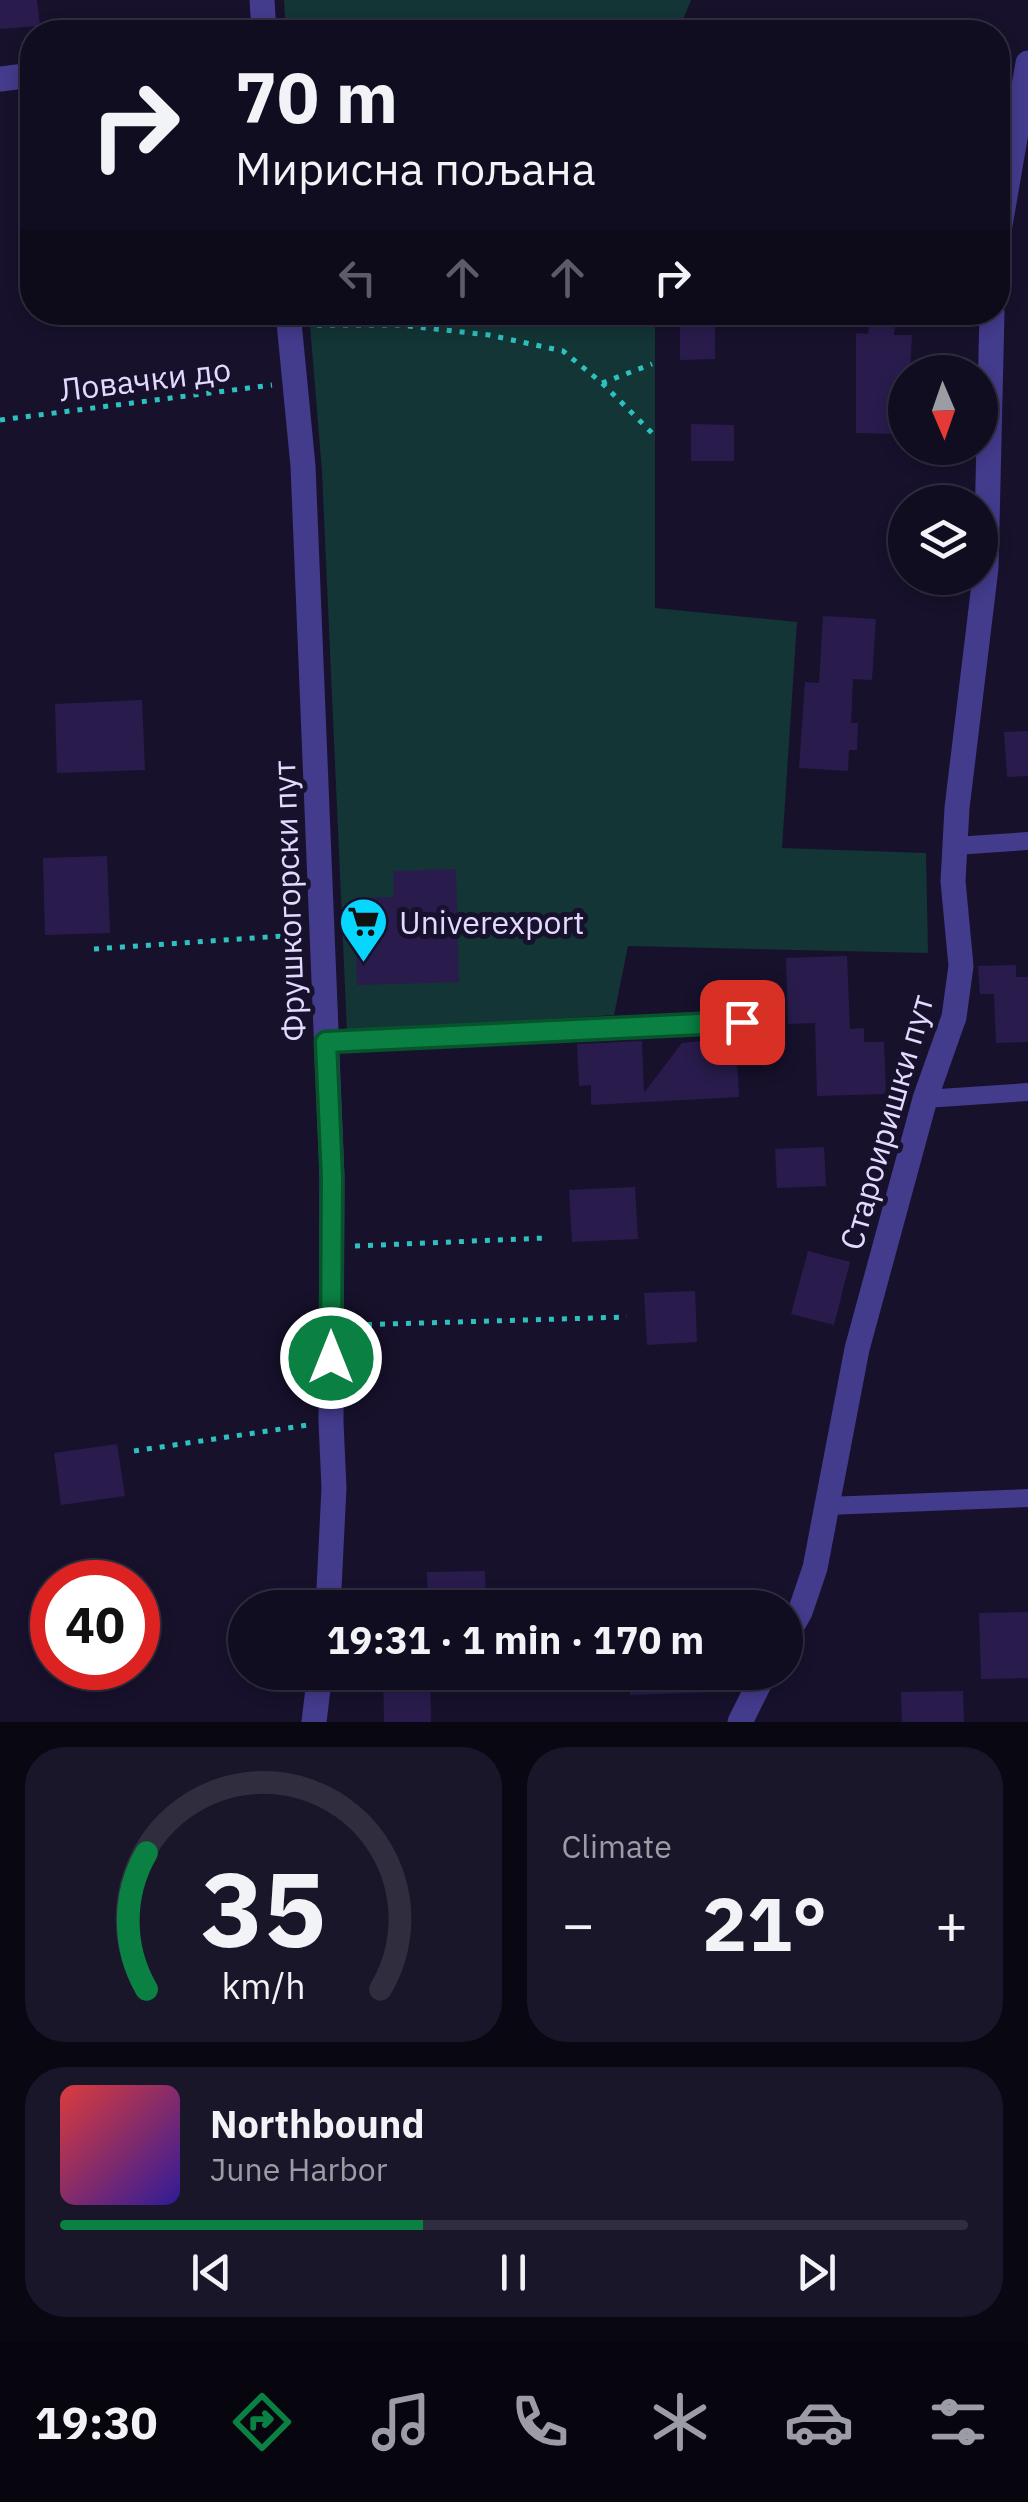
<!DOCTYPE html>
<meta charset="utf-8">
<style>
:root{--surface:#110d21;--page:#1a162a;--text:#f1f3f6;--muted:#9c9ca5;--line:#302d3f;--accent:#0b8043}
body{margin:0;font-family:"IBM Plex Sans",sans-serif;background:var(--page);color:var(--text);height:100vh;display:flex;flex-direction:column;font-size:38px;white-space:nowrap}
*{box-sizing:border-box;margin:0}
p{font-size:32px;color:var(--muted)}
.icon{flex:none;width:55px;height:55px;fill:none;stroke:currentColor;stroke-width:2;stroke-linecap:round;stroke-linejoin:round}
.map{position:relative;height:1722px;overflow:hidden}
.sheet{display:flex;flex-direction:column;gap:25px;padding:25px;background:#090712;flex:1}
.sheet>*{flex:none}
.guide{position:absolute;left:20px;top:20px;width:990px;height:305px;border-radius:40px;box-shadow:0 5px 15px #0003,0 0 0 2px var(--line);background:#110d21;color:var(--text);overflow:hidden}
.needle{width:65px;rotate:178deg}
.tools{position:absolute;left:888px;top:355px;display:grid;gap:20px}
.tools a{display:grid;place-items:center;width:110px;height:110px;border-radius:50%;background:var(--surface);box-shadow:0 5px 15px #0003,0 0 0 2px var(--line);font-size:50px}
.speed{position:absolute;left:30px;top:1560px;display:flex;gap:20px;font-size:50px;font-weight:700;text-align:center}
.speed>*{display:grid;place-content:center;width:130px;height:130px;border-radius:50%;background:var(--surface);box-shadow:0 5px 15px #0003,0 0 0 2px var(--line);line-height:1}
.speed .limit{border:15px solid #d22;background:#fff;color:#111}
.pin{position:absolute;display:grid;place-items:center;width:85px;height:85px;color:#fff;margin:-42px;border-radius:20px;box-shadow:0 5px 15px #0006}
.me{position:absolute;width:110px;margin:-55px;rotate:0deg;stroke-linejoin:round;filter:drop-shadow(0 0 8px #0008)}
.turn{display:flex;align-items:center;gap:35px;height:210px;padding:0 50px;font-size:45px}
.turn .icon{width:130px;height:130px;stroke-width:2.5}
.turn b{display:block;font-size:70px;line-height:85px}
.lanes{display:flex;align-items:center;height:95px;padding:0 50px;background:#0003;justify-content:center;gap:50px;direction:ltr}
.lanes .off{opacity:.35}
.big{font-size:75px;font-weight:700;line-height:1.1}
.sheet .tile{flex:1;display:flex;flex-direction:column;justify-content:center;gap:15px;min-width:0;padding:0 35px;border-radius:40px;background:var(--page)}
.sheet .dial{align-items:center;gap:0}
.dial svg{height:260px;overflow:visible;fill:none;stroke:var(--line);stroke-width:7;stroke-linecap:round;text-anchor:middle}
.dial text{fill:var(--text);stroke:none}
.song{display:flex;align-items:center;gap:30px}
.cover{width:120px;height:120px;border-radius:15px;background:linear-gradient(135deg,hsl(0 70% 55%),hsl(250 70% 35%))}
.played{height:10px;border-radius:5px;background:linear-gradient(90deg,var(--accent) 40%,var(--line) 40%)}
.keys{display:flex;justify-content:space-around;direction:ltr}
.heat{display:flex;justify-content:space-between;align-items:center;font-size:55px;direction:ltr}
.sheet .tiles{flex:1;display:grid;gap:25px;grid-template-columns:1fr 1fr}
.tile:last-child{grid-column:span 2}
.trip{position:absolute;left:228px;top:1590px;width:575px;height:100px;border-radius:50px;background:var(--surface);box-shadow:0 5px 15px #0003,0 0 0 2px var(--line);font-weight:700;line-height:100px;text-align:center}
.menu{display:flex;height:160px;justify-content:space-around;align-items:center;background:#07050d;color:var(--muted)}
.menu .icon{width:70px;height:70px}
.menu .current{color:var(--accent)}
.menu b{font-size:45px;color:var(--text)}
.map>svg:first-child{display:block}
</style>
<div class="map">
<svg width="1028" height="1722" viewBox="0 0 1028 1722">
<rect width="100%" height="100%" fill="#17112c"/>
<g fill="#133536">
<path d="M284,0H691L678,32H286Z"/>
<path d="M309,313H655V608L797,622L782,848L926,853L928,953L628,946L614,1015L347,1032L322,472Z"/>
</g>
<g fill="#291c4d">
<path d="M0,0H37L40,26L0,29Z"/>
<path d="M680,319H715V359L680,360Z"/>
<path d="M869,325L895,326L894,335H912L910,372H905V411L899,410L898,434L856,433V333L868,334Z"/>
<path d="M691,424L734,425V461H691Z"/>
<path d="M823,616L876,619L872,680L853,679L851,723H858L857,750H849L848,771L799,768L805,682L819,683Z"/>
<path d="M142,700L145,770L57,773L55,704Z"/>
<path d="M1028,731V776L1007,777L1004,732Z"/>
<path d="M107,856L110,933L45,935L43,858Z"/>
<path d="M456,869L459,982L357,985L355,898L394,897L393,871Z"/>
<path d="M847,956L850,1029L864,1028V1042H884L886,1094L817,1096L815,1023L788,1024L786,958Z"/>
<path d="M1016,965V977H1028V1042L996,1043L994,994H980L978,966Z"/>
<path d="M736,1037L739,1097L591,1105V1085L579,1086L577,1044L642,1041L644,1093L682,1043Z"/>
<path d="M824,1147L826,1186L777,1188L775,1149Z"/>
<path d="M635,1187L638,1239L572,1242L569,1190Z"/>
<path d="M808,1251L850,1262L834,1325L791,1314Z"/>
<path d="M695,1291L697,1342L647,1345L644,1293Z"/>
<path d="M117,1444L125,1496L61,1505L54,1453Z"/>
<path d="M485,1571L486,1608H428L427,1572Z"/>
<path d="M1028,1612V1678L981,1679L979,1613Z"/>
<path d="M383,1672H430L431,1722H384Z"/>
<path d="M629,1672H712V1692L630,1695Z"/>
<path d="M963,1691L964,1722H902L901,1692Z"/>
</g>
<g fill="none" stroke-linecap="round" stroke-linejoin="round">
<g stroke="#2ec1c0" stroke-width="5" stroke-dasharray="5 8" stroke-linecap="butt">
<path d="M317,325H399L489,335L563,351L602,383L656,437"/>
<path d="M602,383L652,364"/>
<path d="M0,420L272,385"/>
<path d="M94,949L297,935"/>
<path d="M355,1246L545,1238"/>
<path d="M354,1325L627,1317"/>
<path d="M134,1451L308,1425"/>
</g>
<g stroke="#433b8c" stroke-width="18">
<path d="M955,846L1028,841"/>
<path d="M326,1041L742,1023"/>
<path d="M925,1099L1028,1092"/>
<path d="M827,1506L1028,1498"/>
</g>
<g stroke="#433b8c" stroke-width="25">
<path d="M0,79L32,75"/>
<path d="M998,237L1028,63"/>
<path d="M785,1638L800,1612L815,1568L857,1349L925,1099L954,1017L961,966L953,881L957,808L986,568L992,312"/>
<path d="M740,1722L765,1672"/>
</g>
<g stroke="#433b8c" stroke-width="25">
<path d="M262,0L264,32"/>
<path d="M288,312L303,466L332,1177L331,1422L334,1488L328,1608"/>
<path d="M314,1722L320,1672"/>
</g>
</g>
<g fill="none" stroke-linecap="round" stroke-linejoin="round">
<defs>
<path id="route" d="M331,1358L332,1177L326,1042L742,1022"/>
</defs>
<use href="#route" stroke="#07532c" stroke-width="25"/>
<use href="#route" stroke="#0b8043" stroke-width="18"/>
</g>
<defs>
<symbol id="supermarket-pin" viewBox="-11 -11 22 30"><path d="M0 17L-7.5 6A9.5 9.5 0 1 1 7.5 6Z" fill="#07d7ff" stroke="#17112c"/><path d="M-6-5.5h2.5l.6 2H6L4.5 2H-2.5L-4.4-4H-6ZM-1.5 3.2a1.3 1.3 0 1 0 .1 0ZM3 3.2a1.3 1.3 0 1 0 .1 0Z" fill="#111"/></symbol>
</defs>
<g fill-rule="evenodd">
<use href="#supermarket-pin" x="336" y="894" width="55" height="75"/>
</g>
<g text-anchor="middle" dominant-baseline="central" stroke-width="10" stroke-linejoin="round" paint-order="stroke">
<g font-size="32" fill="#e2dbff" stroke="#17112c">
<text transform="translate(145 379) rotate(-7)">Ловачки до</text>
<text transform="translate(288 901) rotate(-92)">Фрушкогорски пут</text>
<text transform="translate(886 1122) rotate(-74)">Староиришки пут</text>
</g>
<g font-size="32" fill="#e2dbff" stroke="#17112c" text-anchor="start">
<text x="399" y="922">Univerexport</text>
</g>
</g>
</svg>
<div class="tools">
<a><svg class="needle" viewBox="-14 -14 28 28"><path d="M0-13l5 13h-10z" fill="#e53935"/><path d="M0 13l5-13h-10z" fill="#9c9ca5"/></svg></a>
<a><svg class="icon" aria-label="layers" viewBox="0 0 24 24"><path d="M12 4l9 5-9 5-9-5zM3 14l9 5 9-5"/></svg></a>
</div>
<div class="speed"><div class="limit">40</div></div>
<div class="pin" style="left:742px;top:1022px;background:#d93025"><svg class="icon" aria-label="arrive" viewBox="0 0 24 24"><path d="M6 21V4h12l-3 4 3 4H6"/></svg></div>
<svg class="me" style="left:331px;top:1358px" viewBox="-20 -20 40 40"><circle r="17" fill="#0b8043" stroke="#fff" stroke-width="3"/><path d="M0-11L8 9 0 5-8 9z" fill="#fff"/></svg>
<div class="trip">19:31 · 1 min · 170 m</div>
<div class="guide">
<div class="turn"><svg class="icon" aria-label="right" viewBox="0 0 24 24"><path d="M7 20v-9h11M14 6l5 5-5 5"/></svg><div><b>70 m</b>Мирисна пољана</div></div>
<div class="lanes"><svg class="icon off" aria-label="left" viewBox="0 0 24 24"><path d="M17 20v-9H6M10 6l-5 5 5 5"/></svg><svg class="icon off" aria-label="ahead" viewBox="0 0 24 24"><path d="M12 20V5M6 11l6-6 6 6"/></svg><svg class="icon off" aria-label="ahead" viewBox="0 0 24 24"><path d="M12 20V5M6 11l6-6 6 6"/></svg><svg class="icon" aria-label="right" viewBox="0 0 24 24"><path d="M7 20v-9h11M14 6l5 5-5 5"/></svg></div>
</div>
</div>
<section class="sheet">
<div class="tiles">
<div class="tile dial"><svg viewBox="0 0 100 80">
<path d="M14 69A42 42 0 1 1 86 69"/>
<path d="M14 69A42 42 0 0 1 14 27" stroke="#0b8043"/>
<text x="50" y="56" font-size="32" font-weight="700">35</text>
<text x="50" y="72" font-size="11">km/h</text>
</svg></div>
<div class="tile"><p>Climate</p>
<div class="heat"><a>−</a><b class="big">21°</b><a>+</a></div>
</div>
<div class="tile">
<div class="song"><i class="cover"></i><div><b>Northbound</b><p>June Harbor</p></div></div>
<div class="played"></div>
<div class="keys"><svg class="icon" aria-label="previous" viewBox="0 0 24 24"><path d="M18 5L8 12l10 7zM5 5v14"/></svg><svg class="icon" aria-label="pause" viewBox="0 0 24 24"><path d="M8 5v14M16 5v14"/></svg><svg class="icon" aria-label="next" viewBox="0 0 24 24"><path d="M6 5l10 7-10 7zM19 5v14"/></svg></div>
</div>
</div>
</section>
<nav class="menu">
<b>19:30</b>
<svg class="icon current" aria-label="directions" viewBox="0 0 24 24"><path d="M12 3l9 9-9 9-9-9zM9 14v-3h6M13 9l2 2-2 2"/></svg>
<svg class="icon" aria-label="music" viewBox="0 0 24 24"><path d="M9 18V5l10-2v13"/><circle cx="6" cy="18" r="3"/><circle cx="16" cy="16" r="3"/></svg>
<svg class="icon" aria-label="phone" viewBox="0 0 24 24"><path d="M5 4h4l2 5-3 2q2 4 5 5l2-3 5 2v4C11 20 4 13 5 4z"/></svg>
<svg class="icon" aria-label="climate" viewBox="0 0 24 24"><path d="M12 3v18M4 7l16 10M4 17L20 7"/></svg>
<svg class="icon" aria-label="car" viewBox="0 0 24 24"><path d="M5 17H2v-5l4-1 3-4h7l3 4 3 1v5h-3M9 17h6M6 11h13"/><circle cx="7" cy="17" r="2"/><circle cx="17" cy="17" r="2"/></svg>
<svg class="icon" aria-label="filters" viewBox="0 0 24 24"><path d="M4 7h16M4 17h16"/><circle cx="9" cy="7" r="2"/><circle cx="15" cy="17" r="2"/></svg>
</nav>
